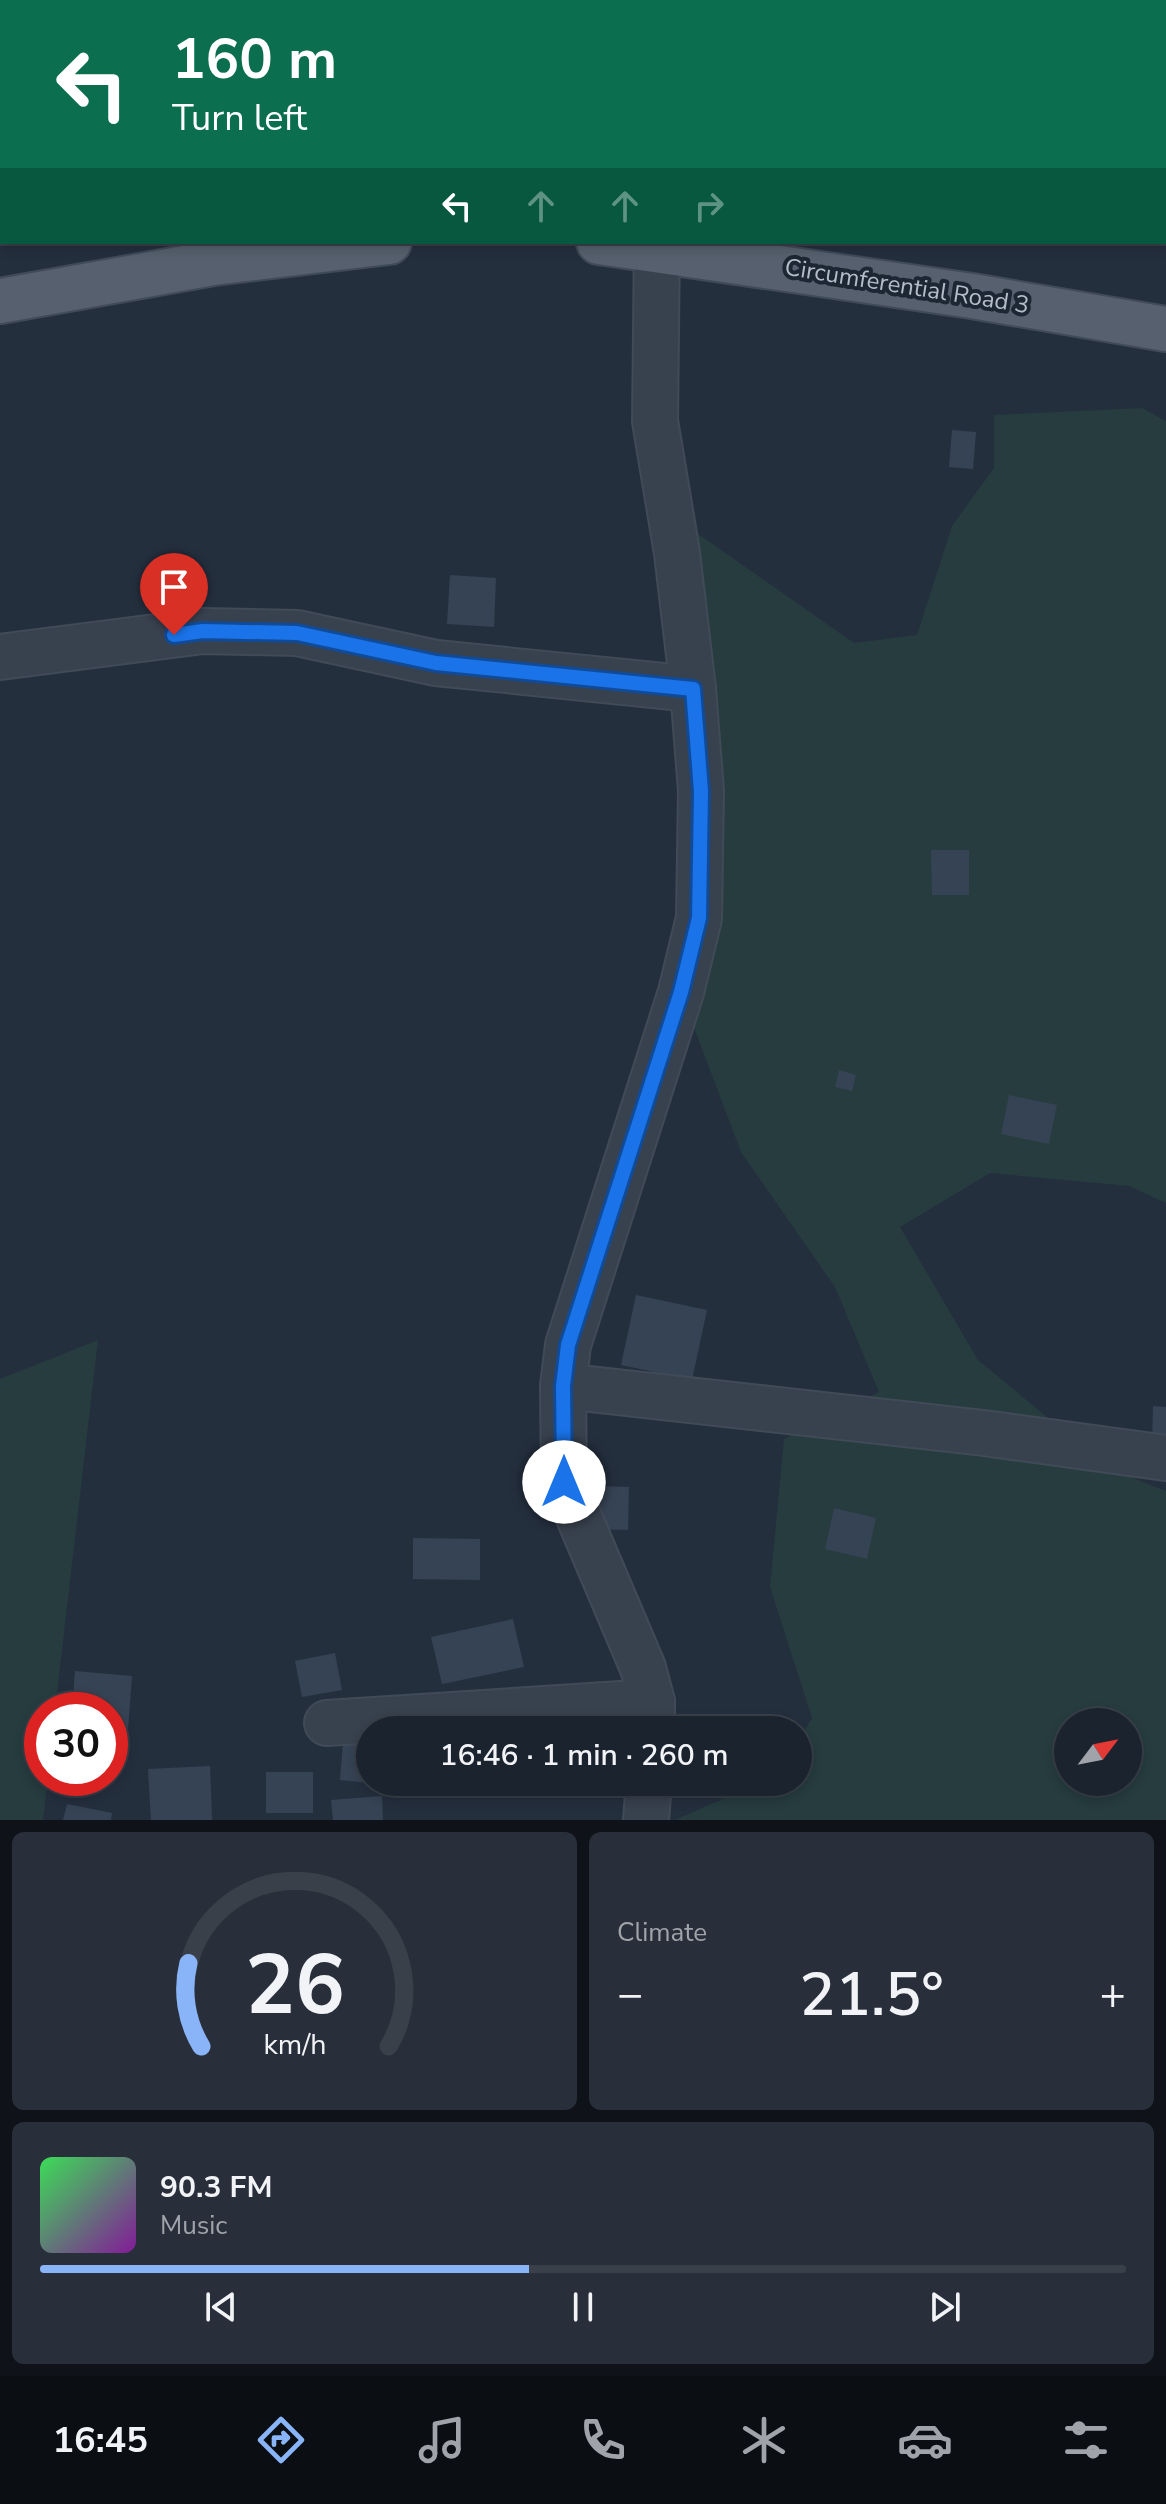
<!DOCTYPE html>
<meta charset="utf-8">
<style>
:root{--surface:#1b232e;--page:#282f3a;--text:#f1f3f6;--muted:#a0a4aa;--line:#39404a;--accent:#8ab4f8}
body{margin:0;font-family:"Nunito Sans",sans-serif;background:var(--page);color:var(--text);height:100vh;display:flex;flex-direction:column;font-size:30px;white-space:nowrap}
*{box-sizing:border-box;margin:0}
p{font-size:26px;color:var(--muted)}
.icon{flex:none;width:44px;height:44px;fill:none;stroke:currentColor;stroke-width:2;stroke-linecap:round;stroke-linejoin:round}
.map{position:relative;height:1820px;overflow:hidden}
.sheet{display:flex;flex-direction:column;gap:12px;padding:12px;background:#0f1319;flex:1}
.sheet>*{flex:none}
.guide{position:absolute;left:0px;top:0px;width:1166px;height:244px;box-shadow:0 4px 12px #0003,0 0 0 2px var(--line);background:#0b6e4f;color:#fff;overflow:hidden}
.needle{width:52px;rotate:58deg}
.fabs{position:absolute;left:1054px;top:1708px;display:grid;gap:16px}
.fabs a{display:grid;place-items:center;width:88px;height:88px;border-radius:50%;background:var(--surface);box-shadow:0 4px 12px #0003,0 0 0 2px var(--line);font-size:40px}
.speed{position:absolute;left:24px;top:1692px;display:flex;gap:16px;font-size:40px;font-weight:700;text-align:center}
.speed>*{display:grid;place-content:center;width:104px;height:104px;border-radius:50%;background:var(--surface);box-shadow:0 4px 12px #0003,0 0 0 2px var(--line);line-height:1}
.speed .limit{border:12px solid #d22;background:#fff;color:#111}
.pin{position:absolute;display:grid;place-items:center;width:68px;height:68px;color:#fff;margin:-82px -34px;border-radius:50% 50% 50% 0;rotate:-45deg;box-shadow:0 0 8px #0007}
.pin .icon{rotate:45deg}
.me{position:absolute;width:88px;margin:-44px;rotate:0deg;stroke-linejoin:round;filter:drop-shadow(0 0 6px #0008)}
.turn{display:flex;align-items:center;gap:28px;height:168px;padding:0 40px;font-size:36px}
.turn .icon{width:104px;height:104px;stroke-width:2.5}
.turn b{display:block;font-size:56px;line-height:68px}
.lanes{display:flex;align-items:center;height:76px;padding:0 40px;background:#0003;justify-content:center;gap:40px;direction:ltr}
.lanes .off{opacity:.35}
.big{font-size:60px;font-weight:600;line-height:1.1}
.sheet .widget{flex:1;display:flex;flex-direction:column;justify-content:center;gap:12px;min-width:0;padding:0 28px;border-radius:12px;background:var(--page)}
.sheet .dial{align-items:center;gap:0}
.dial svg{height:208px;overflow:visible;fill:none;stroke:var(--line);stroke-width:7;stroke-linecap:round;text-anchor:middle}
.dial text{fill:var(--text);stroke:none}
.song{display:flex;align-items:center;gap:24px}
.cover{width:96px;height:96px;border-radius:12px;background:linear-gradient(135deg,hsl(130 70% 55%),hsl(290 70% 35%))}
.played{height:8px;border-radius:4px;background:linear-gradient(90deg,var(--accent) 45%,var(--line) 45%)}
.keys{display:flex;justify-content:space-around;direction:ltr}
.heat{display:flex;justify-content:space-between;align-items:center;font-size:44px;direction:ltr}
.sheet .tiles{flex:1;display:grid;gap:12px;grid-template-columns:1fr 1fr}
.widget:last-child{grid-column:span 2}
.trip{position:absolute;left:356px;top:1716px;width:456px;height:80px;border-radius:40px;background:var(--surface);box-shadow:0 4px 12px #0003,0 0 0 2px var(--line);font-weight:600;line-height:80px;text-align:center}
.dock{display:flex;height:128px;justify-content:space-around;align-items:center;background:#0b0e12;color:var(--muted)}
.dock .icon{width:56px;height:56px}
.dock .on{color:var(--accent)}
.dock b{font-size:36px;color:var(--text)}
.map>svg:first-child{display:block}
</style>
<div class="map">
<svg width="1166" height="1820" viewBox="0 0 1166 1820">
<rect width="100%" height="100%" fill="#242f3e"/>
<g fill="#263c3f" fill-rule="evenodd">
<path d="M944,0H1166V230L1164,2Z"/>
<path d="M1142,408L1166,421V1203L1129,1186L990,1173L900,1227L978,1360L1110,1469L1166,1491V1820H675L761,1782H798V1741L812,1718L770,1587L784,1439L879,1392L835,1287L741,1152L693,1025L667,512L854,643L917,635L952,526L994,468V415ZM1068,1722H1128V1782H1068Z"/>
<path d="M98,1340L55,1710H42V1778H48L43,1820H0V1379Z"/>
</g>
<g fill="#364354">
<path d="M952,430L976,432L973,469L949,467Z"/>
<path d="M450,575L496,578L494,627L447,624Z"/>
<path d="M931,850H969V895H932Z"/>
<path d="M839,1070L856,1075L852,1091L835,1087Z"/>
<path d="M1009,1095L1057,1105L1049,1144L1001,1134Z"/>
<path d="M636,1295L707,1310L692,1380L621,1365Z"/>
<path d="M1153,1406L1166,1407V1443H1152Z"/>
<path d="M595,1486L629,1487L628,1530L594,1529Z"/>
<path d="M834,1508L876,1518L867,1559L825,1549Z"/>
<path d="M413,1538L480,1539V1580L413,1579Z"/>
<path d="M513,1619L524,1667L442,1684L431,1637Z"/>
<path d="M335,1653L342,1690L302,1697L295,1661Z"/>
<path d="M75,1671L132,1676L127,1743L110,1742V1710H72Z"/>
<path d="M343,1742L370,1744V1783L340,1780Z"/>
<path d="M210,1766L212,1820H151L148,1769Z"/>
<rect x="266" y="1772" width="47" height="41"/>
<path d="M382,1796L383,1820H333L331,1800Z"/>
<path d="M67,1804L112,1813L111,1820H63Z"/>
</g>
<g fill="none" stroke-linecap="round" stroke-linejoin="round">
<defs>
<g id="minor">
<path d="M677,2V0"/>
<path d="M0,657L203,631L297,633L436,663L693,689"/>
<path d="M563,1386L984,1433L1166,1458"/>
<path d="M327,1723L652,1702"/>
<path d="M652,1730V1702L643,1668L564,1482L563,1386L568,1345L681,992L699,918L701,791L693,689L677,553L655,421L657,242"/>
<path d="M646,1820L649,1782"/>
</g>
<g id="major">
<path d="M599,242L972,296L1166,329"/>
<path d="M0,301L213,263L389,242"/>
</g>
</defs>
<use href="#minor" stroke="#414a57" stroke-width="48"/>
<use href="#major" stroke="#414a57" stroke-width="48"/>
<use href="#minor" stroke="#38414e" stroke-width="44"/>
<use href="#major" stroke="#56606e" stroke-width="44"/>
</g>
<g fill="none" stroke-linecap="round" stroke-linejoin="round">
<defs>
<path id="route" d="M174,635L203,631L297,633L436,663L693,689L701,791L699,918L681,992L568,1345L563,1386L564,1482"/>
</defs>
<use href="#route" stroke="#114b97" stroke-width="20"/>
<use href="#route" stroke="#1a73e8" stroke-width="14"/>
</g>
<g text-anchor="middle" dominant-baseline="central" stroke-width="8" stroke-linejoin="round" paint-order="stroke">
<g font-size="24" fill="#b4bcc9" stroke="#1d2633">
<text transform="translate(907 286) rotate(9)">Circumferential Road 3</text>
</g>
</g>
</svg>
<div class="fabs">
<a><svg class="needle" viewBox="-14 -14 28 28"><path d="M0-13l5 13h-10z" fill="#e53935"/><path d="M0 13l5-13h-10z" fill="#a0a4aa"/></svg></a>
</div>
<div class="speed"><div class="limit">30</div></div>
<div class="pin" style="left:174px;top:635px;background:#d93025"><svg class="icon" aria-label="arrive" viewBox="0 0 24 24"><path d="M6 21V4h12l-3 4 3 4H6"/></svg></div>
<svg class="me" style="left:564px;top:1482px" viewBox="-20 -20 40 40"><circle r="19" fill="#fff"/><path d="M0-13L10 11 0 6-10 11z" fill="#1a73e8"/></svg>
<div class="trip">16:46 · 1 min · 260 m</div>
<div class="guide">
<div class="turn"><svg class="icon" aria-label="left" viewBox="0 0 24 24"><path d="M17 20v-9H6M10 6l-5 5 5 5"/></svg><div><b>160 m</b>Turn left</div></div>
<div class="lanes"><svg class="icon" aria-label="left" viewBox="0 0 24 24"><path d="M17 20v-9H6M10 6l-5 5 5 5"/></svg><svg class="icon off" aria-label="ahead" viewBox="0 0 24 24"><path d="M12 20V5M6 11l6-6 6 6"/></svg><svg class="icon off" aria-label="ahead" viewBox="0 0 24 24"><path d="M12 20V5M6 11l6-6 6 6"/></svg><svg class="icon off" aria-label="right" viewBox="0 0 24 24"><path d="M7 20v-9h11M14 6l5 5-5 5"/></svg></div>
</div>
</div>
<section class="sheet">
<div class="tiles">
<div class="widget dial"><svg viewBox="0 0 100 80">
<path d="M14 69A42 42 0 1 1 86 69"/>
<path d="M14 69A42 42 0 0 1 9 37" stroke="#8ab4f8"/>
<text x="50" y="56" font-size="32" font-weight="700">26</text>
<text x="50" y="72" font-size="11">km/h</text>
</svg></div>
<div class="widget"><p>Climate</p>
<div class="heat"><a>−</a><b class="big">21.5°</b><a>+</a></div>
</div>
<div class="widget">
<div class="song"><i class="cover"></i><div><b>90.3 FM</b><p>Music</p></div></div>
<div class="played"></div>
<div class="keys"><svg class="icon" aria-label="previous" viewBox="0 0 24 24"><path d="M18 5L8 12l10 7zM5 5v14"/></svg><svg class="icon" aria-label="pause" viewBox="0 0 24 24"><path d="M8 5v14M16 5v14"/></svg><svg class="icon" aria-label="next" viewBox="0 0 24 24"><path d="M6 5l10 7-10 7zM19 5v14"/></svg></div>
</div>
</div>
</section>
<nav class="dock">
<b>16:45</b>
<svg class="icon on" aria-label="directions" viewBox="0 0 24 24"><path d="M12 3l9 9-9 9-9-9zM9 14v-3h6M13 9l2 2-2 2"/></svg>
<svg class="icon" aria-label="music" viewBox="0 0 24 24"><path d="M9 18V5l10-2v13"/><circle cx="6" cy="18" r="3"/><circle cx="16" cy="16" r="3"/></svg>
<svg class="icon" aria-label="phone" viewBox="0 0 24 24"><path d="M5 4h4l2 5-3 2q2 4 5 5l2-3 5 2v4C11 20 4 13 5 4z"/></svg>
<svg class="icon" aria-label="climate" viewBox="0 0 24 24"><path d="M12 3v18M4 7l16 10M4 17L20 7"/></svg>
<svg class="icon" aria-label="car" viewBox="0 0 24 24"><path d="M5 17H2v-5l4-1 3-4h7l3 4 3 1v5h-3M9 17h6M6 11h13"/><circle cx="7" cy="17" r="2"/><circle cx="17" cy="17" r="2"/></svg>
<svg class="icon" aria-label="filters" viewBox="0 0 24 24"><path d="M4 7h16M4 17h16"/><circle cx="9" cy="7" r="2"/><circle cx="15" cy="17" r="2"/></svg>
</nav>
